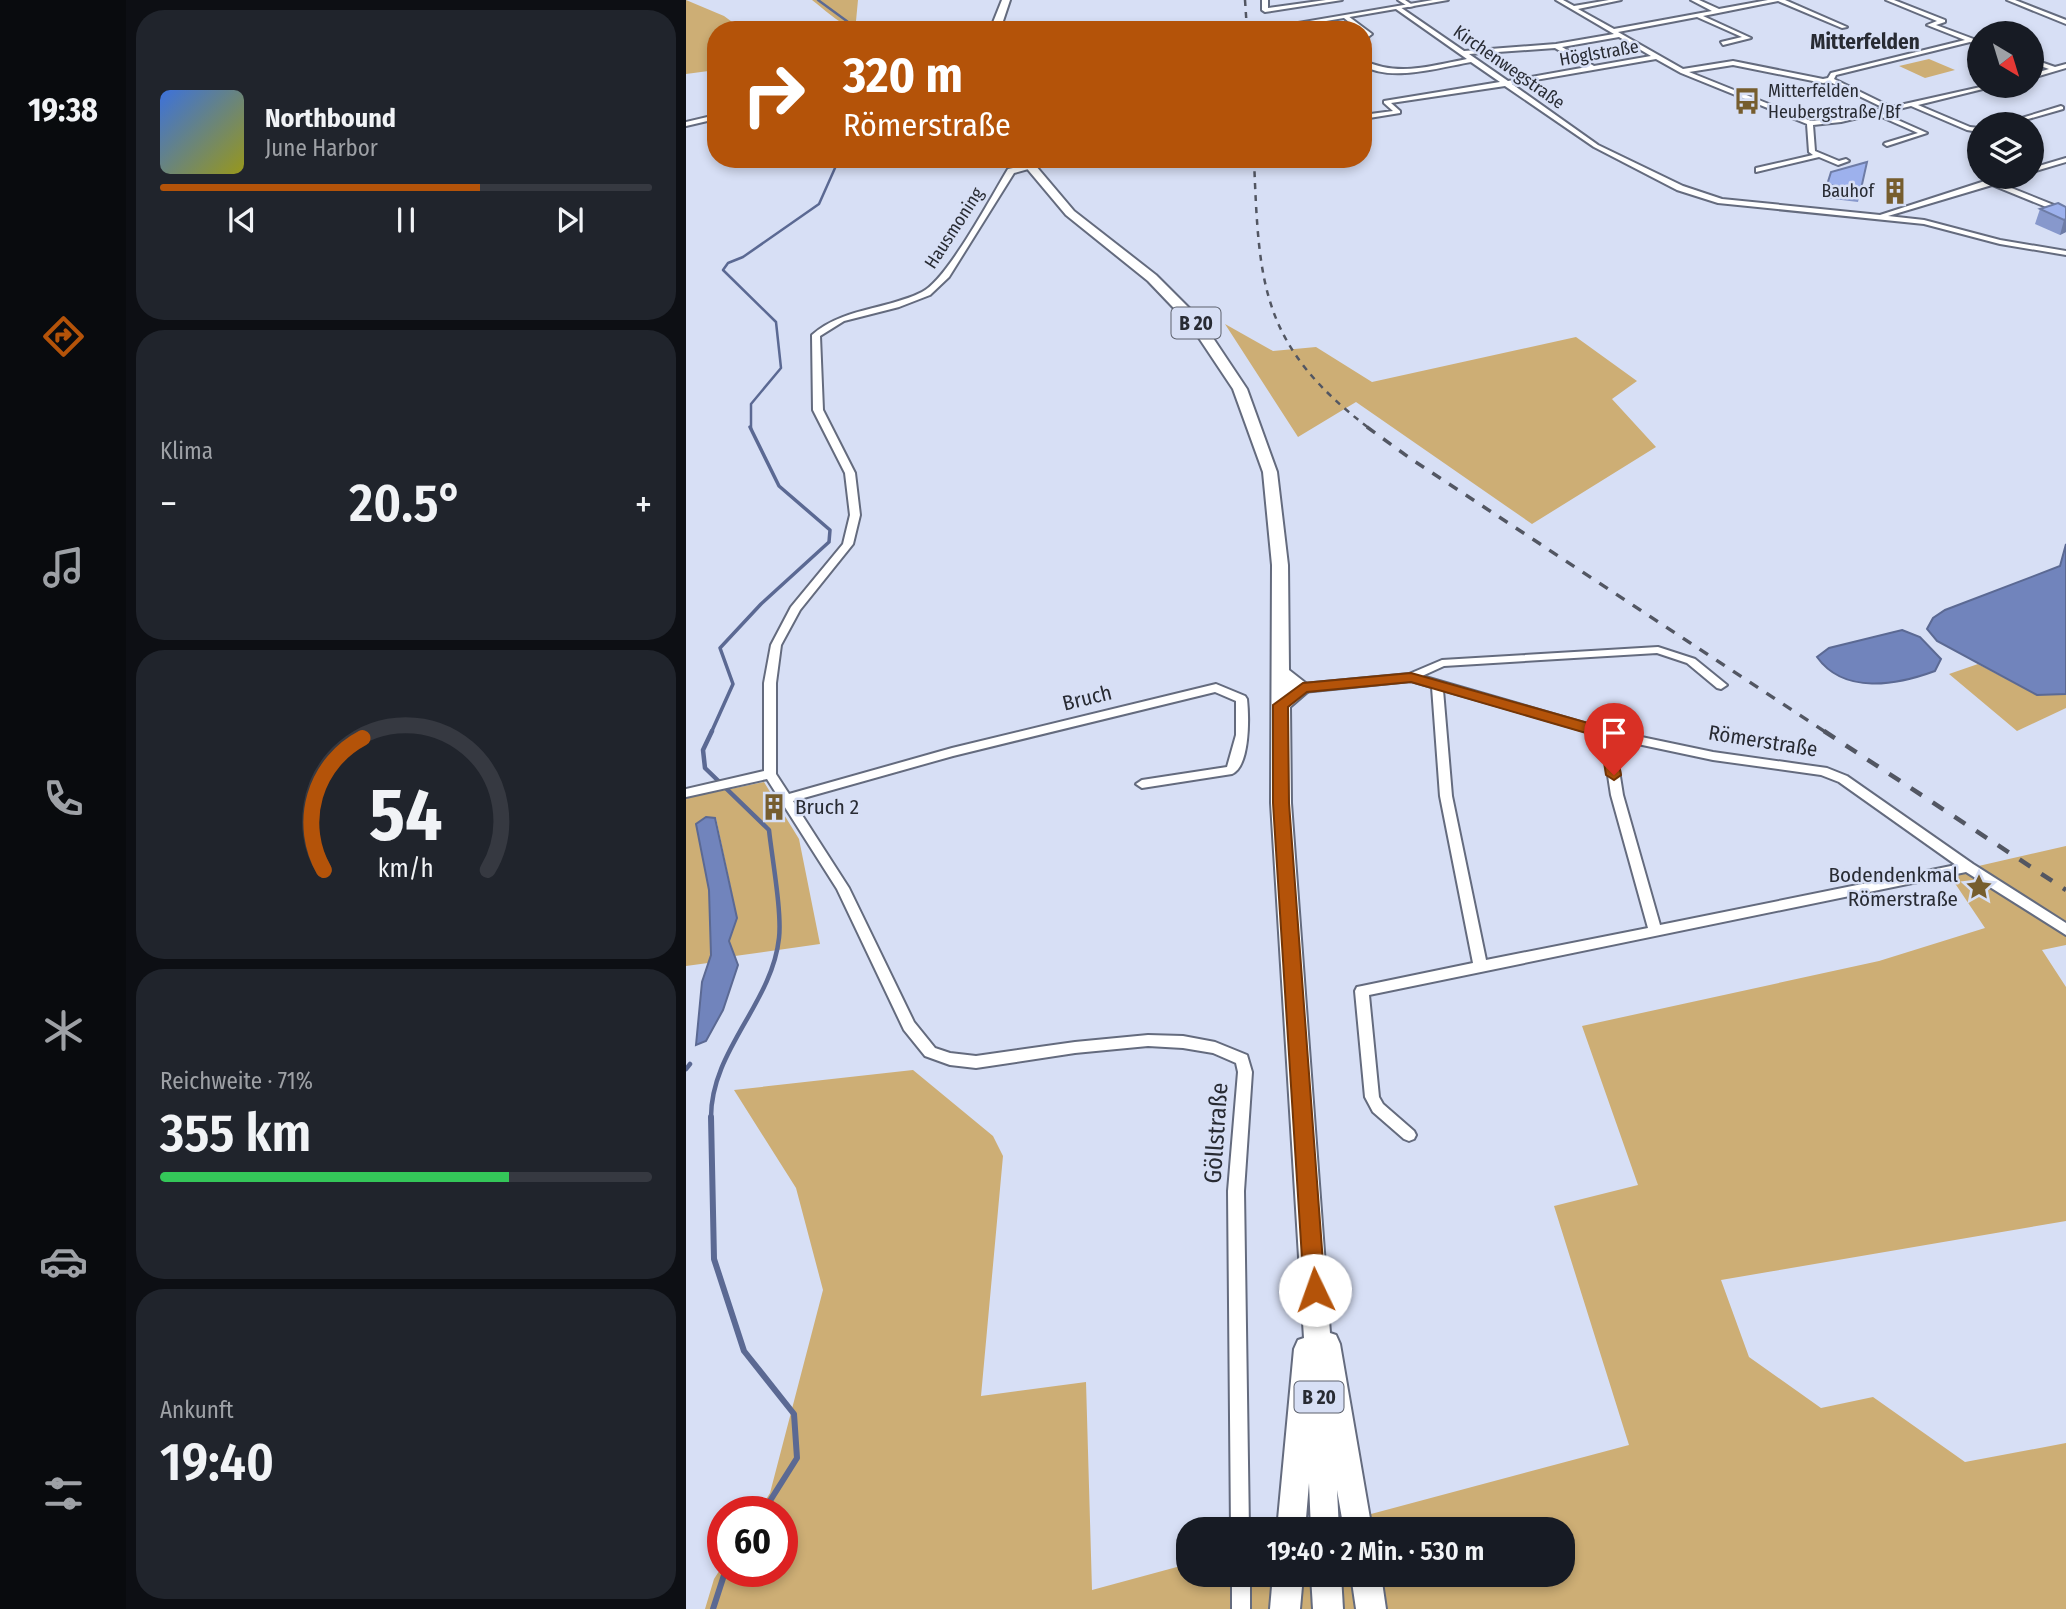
<!DOCTYPE html>
<html lang="de">
<meta charset="utf-8">
<style>
:root{--surface:#171b24;--page:#20242c;--text:#f1f3f6;--muted:#9ea1a6;--line:#363941;--accent:#b45309}
body{margin:0;font-family:"Fira Sans Condensed",sans-serif;background:var(--page);color:var(--text);height:100vh;display:flex;flex-direction:column;font-size:26px;white-space:nowrap}
*{box-sizing:border-box;margin:0}
p{font-size:23px;color:var(--muted)}
.icon{flex:none;width:38px;height:38px;fill:none;stroke:currentColor;stroke-width:2;stroke-linecap:round;stroke-linejoin:round}
.map{position:relative;flex:1;overflow:hidden}
.sheet{display:flex;flex-direction:column;gap:10px;padding:10px;background:#0d0f14;width:560px}
.sheet>*{flex:none}
.guide{position:absolute;left:21px;top:21px;width:665px;height:147px;border-radius:28px;box-shadow:0 4px 10px #0003;background:#b45309;color:#fff;overflow:hidden}
.needle{width:46px;rotate:142deg}
.tools{position:absolute;left:1281px;top:21px;display:grid;gap:14px}
.tools a{display:grid;place-items:center;width:77px;height:77px;border-radius:50%;background:var(--surface);box-shadow:0 4px 10px #0003;font-size:35px}
.speed{position:absolute;left:21px;top:1496px;display:flex;gap:14px;font-size:35px;font-weight:700;text-align:center}
.speed>*{display:grid;place-content:center;width:91px;height:91px;border-radius:50%;background:var(--surface);box-shadow:0 4px 10px #0003;line-height:1}
.speed .limit{border:10px solid #d22;background:#fff;color:#111}
.pin{position:absolute;display:grid;place-items:center;width:60px;height:60px;color:#fff;margin:-72px -30px;border-radius:50% 50% 50% 0;rotate:-45deg;box-shadow:0 0 7px #0007}
.pin .icon{rotate:45deg}
.me{position:absolute;width:77px;margin:-38px;rotate:357deg;stroke-linejoin:round;filter:drop-shadow(0 0 5px #0008)}
.turn{display:flex;align-items:center;gap:24px;height:147px;padding:0 21px;font-size:32px}
.turn .icon{width:91px;height:91px;stroke-width:2.5}
.turn b{display:block;font-size:49px;line-height:60px}
.big{font-size:52px;font-weight:600;line-height:1.1}
.sheet .card{flex:1;display:flex;flex-direction:column;justify-content:center;gap:10px;min-width:0;padding:0 24px;border-radius:28px;background:var(--page)}
.sheet .dial{align-items:center;gap:0}
.dial svg{height:182px;overflow:visible;fill:none;stroke:var(--line);stroke-width:7;stroke-linecap:round;text-anchor:middle}
.dial text{fill:var(--text);stroke:none}
.song{display:flex;align-items:center;gap:21px}
.cover{width:84px;height:84px;border-radius:10px;background:linear-gradient(135deg,hsl(220 70% 55%),hsl(60 70% 35%))}
.played{height:7px;border-radius:4px;background:linear-gradient(90deg,var(--accent) 65%,var(--line) 65%)}
.keys{display:flex;justify-content:space-around;direction:ltr}
.heat{display:flex;justify-content:space-between;align-items:center;font-size:38px;direction:ltr}
.charge{height:10px;border-radius:5px;background:linear-gradient(90deg,#34c759 71%,var(--line) 0)}
.trip{position:absolute;left:490px;top:1517px;width:399px;height:70px;border-radius:28px;background:var(--surface);box-shadow:0 4px 10px #0003;font-weight:600;line-height:70px;text-align:center}
main{display:flex;flex:1;min-height:0}
.menu{display:flex;flex-direction:column;width:126px;justify-content:space-around;align-items:center;background:#090b0e;color:var(--muted)}
.menu .icon{width:49px;height:49px}
.menu .selected{color:var(--accent)}
.menu b{font-size:32px;color:var(--text)}
.map>svg:first-child{display:block}
</style>
<main>
<nav class="menu">
<b>19:38</b>
<svg class="icon selected" aria-label="directions" viewBox="0 0 24 24"><path d="M12 3l9 9-9 9-9-9zM9 14v-3h6M13 9l2 2-2 2"/></svg>
<svg class="icon" aria-label="music" viewBox="0 0 24 24"><path d="M9 18V5l10-2v13"/><circle cx="6" cy="18" r="3"/><circle cx="16" cy="16" r="3"/></svg>
<svg class="icon" aria-label="phone" viewBox="0 0 24 24"><path d="M5 4h4l2 5-3 2q2 4 5 5l2-3 5 2v4C11 20 4 13 5 4z"/></svg>
<svg class="icon" aria-label="climate" viewBox="0 0 24 24"><path d="M12 3v18M4 7l16 10M4 17L20 7"/></svg>
<svg class="icon" aria-label="car" viewBox="0 0 24 24"><path d="M5 17H2v-5l4-1 3-4h7l3 4 3 1v5h-3M9 17h6M6 11h13"/><circle cx="7" cy="17" r="2"/><circle cx="17" cy="17" r="2"/></svg>
<svg class="icon" aria-label="filters" viewBox="0 0 24 24"><path d="M4 7h16M4 17h16"/><circle cx="9" cy="7" r="2"/><circle cx="15" cy="17" r="2"/></svg>
</nav>
<section class="sheet">
<div class="card">
<div class="song"><i class="cover"></i><div><b>Northbound</b><p>June Harbor</p></div></div>
<div class="played"></div>
<div class="keys"><svg class="icon" aria-label="previous" viewBox="0 0 24 24"><path d="M18 5L8 12l10 7zM5 5v14"/></svg><svg class="icon" aria-label="pause" viewBox="0 0 24 24"><path d="M8 5v14M16 5v14"/></svg><svg class="icon" aria-label="next" viewBox="0 0 24 24"><path d="M6 5l10 7-10 7zM19 5v14"/></svg></div>
</div>
<div class="card"><p>Klima</p>
<div class="heat"><a>−</a><b class="big">20.5°</b><a>+</a></div>
</div>
<div class="card dial"><svg viewBox="0 0 100 80">
<path d="M14 69A42 42 0 1 1 86 69"/>
<path d="M14 69A42 42 0 0 1 31 11" stroke="#b45309"/>
<text x="50" y="56" font-size="32" font-weight="700">54</text>
<text x="50" y="72" font-size="11">km/h</text>
</svg></div>
<div class="card"><p>Reichweite · 71%</p><b class="big">355 km</b><div class="charge"></div></div>
<div class="card"><p>Ankunft</p><b class="big">19:40</b></div>
</section>
<div class="map">
<svg width="1380" height="1609" viewBox="0 0 1380 1609">
<rect width="100%" height="100%" fill="#d7dff5"/>
<g fill="#cdae75">
<path d="M0,0L38,16L57,30H30V70L0,74Z"/>
<path d="M126,0H172L170,21L183,30C159,30 145,15 126,0Z"/>
<path d="M1243,59L1269,70L1239,78L1213,66Z"/>
<path d="M539,324L587,351L630,347L686,382L890,337L951,381L926,399L970,447L846,524L670,402L612,437Z"/>
<path d="M1292,664L1351,695L1380,694V708L1331,731L1263,674Z"/>
<path d="M78,782L113,839L134,944L49,956L43,941L51,917L30,818L20,817L10,824L23,890L25,955L22,963L0,966V798Z"/>
<path d="M1380,846V945L1356,950L1380,987V1221L1035,1280L1063,1357L1135,1408L1187,1397L1279,1462L1380,1443V1609H19L28,1579L37,1565V1572H96V1512H72L84,1493L137,1290L110,1188L48,1090L227,1070L307,1136L317,1156L295,1396L400,1382L406,1590L502,1564V1575H877V1530L629,1529L943,1445L868,1206L952,1185L896,1026L1193,961L1299,928L1262,873Z"/>
</g>
<g fill="#7184bc" stroke="#5b6993" stroke-width="2">
<path d="M1380,544V694L1351,695L1251,641L1241,629L1247,618L1259,610L1374,566Z"/>
<path d="M1216,630L1234,637L1255,659L1249,671C1211,685 1158,695 1131,657L1143,648Z"/>
<path d="M20,817L29,818L51,918L43,941L52,965L37,1010L20,1041L10,1045L16,982L25,955L23,890L10,824Z"/>
</g>
<g fill="none" stroke-linecap="round" stroke-linejoin="round">
<g stroke="#5b6993" stroke-width="2.5">
<path d="M132,0L173,30"/>
<path d="M65,429V404L95,368L90,322L37,270L42,263L57,257L133,204L153,159"/>
</g>
<path stroke="#5b6993" stroke-width="3.5" d="M25,733L47,684L34,648L75,604L143,542L144,530L93,486L64,427"/>
<g stroke="#5b6993" stroke-width="4.5">
<path d="M0,1069L4,1064"/>
<path d="M25,1119C24,1051 86,1004 93,938C96,912 86,858 83,830L19,768L17,750L26,731"/>
</g>
<g stroke="#5b6993" stroke-width="6">
<path d="M25,1117L28,1259L58,1351L108,1414L111,1458L77,1512"/>
<path d="M27,1609L39,1572"/>
</g>
<defs>
<g id="minor">
<path d="M576,0H582V8L640,0H656L579,12L576,10Z"/>
<path d="M712,0H719L728,6L723,7Z"/>
<path d="M870,0H877L888,6L923,0H935L892,9L928,29L1026,11L1005,0H1013L1033,9L1082,0H1099L1161,27L1156,28L1092,1L1017,16L1065,38L1037,45L1035,42L1056,37L1011,17L932,32L997,69L1047,61L1137,79L1142,78L1145,73L1279,40L1241,25L1251,21L1200,0H1208L1259,20V22L1250,25L1293,41V45L1284,42L1150,75L1148,79L1205,107L1299,86H1309L1232,105L1284,127L1293,128V132L1281,130L1225,106L1196,113L1241,133L1201,146L1198,144L1199,143L1232,133L1189,114L1155,122L1127,125L1129,151L1153,161L1160,159L1163,161L1152,165L1133,157L1070,172V168L1127,155L1123,152L1121,124L995,73L970,59L826,84L912,145L997,186L1036,199L1194,215L1302,180L1327,177L1313,183L1380,210V215L1306,185L1202,216L1238,220L1314,240L1380,251V255L1314,244L1238,224L1032,203L991,190L908,147L819,86L705,103L714,111V113L677,119V115L707,111L698,103V101L814,82L785,62C755,67 704,83 677,65V60C711,77 745,66 781,59L710,9V7H714L778,51L870,44L928,34ZM933,37L965,56L908,66L876,47ZM869,48L901,67L822,81L783,54ZM1047,65L1137,83L1144,82L1198,108L1155,118L1125,121L1003,72Z"/>
<path d="M1321,0H1329L1380,20V24Z"/>
<path d="M658,16H662L686,34L677,41L679,34L677,30H673L658,18Z"/>
<path d="M1346,59L1369,67L1380,64V68L1346,78V74L1363,69L1346,63Z"/>
<path d="M1375,106L1377,107V109L1325,124H1316Z"/>
<path d="M30,115V119L0,126V122Z"/>
<path d="M1380,158V162L1346,172V168Z"/>
<path d="M351,163L355,165L353,166L328,173L263,277L244,295L213,307L158,321L134,336L137,410L169,473L174,515L167,544L114,610L95,645L90,683V774L103,794L266,748L530,684L559,696L561,699C563,717 564,766 546,774L456,788L450,784L456,780L541,767L550,735V701L529,692L267,756L107,801L163,888L228,1022L249,1048L264,1053L290,1056L389,1042L462,1035L497,1036L529,1042L561,1055L566,1072L558,1191L563,1530H545L542,1191L552,1072L550,1063L527,1053L497,1048L462,1046L389,1053L290,1068L264,1065L239,1056L218,1030L151,889L81,779L0,797V789L78,771V683L85,645L105,607L157,544L164,515L159,473L127,410L126,335C156,308 200,310 236,292C261,280 305,197 322,169Z"/>
<path d="M972,647L1009,659L1041,685L1035,689L1031,688L1001,663L971,653L758,666L736,676L922,730L1027,752L1141,768L1161,776L1287,864L1380,923V935L1280,872L683,995L693,1097L697,1104L728,1131L730,1135L728,1139L723,1141L718,1139L687,1112L679,1097L669,991L671,987L676,986L787,963L754,796L746,687L725,681L617,692L611,688L617,684L723,674L756,660ZM757,690L916,736L925,795L962,928L800,960L766,796ZM928,739L1027,760L1135,775L1153,782L1270,865L974,925L937,795Z"/>
<rect x="546" y="1575" width="18" height="34"/>
</g>
<path id="tertiary" d="M747,0H762L588,30H571Z"/>
<g id="primary">
<path d="M316,0H324L314,30H304Z"/>
<path d="M333,159H344L388,211L470,275L515,320L561,389L591,472L602,565L603,670L626,688L604,707L605,803L644,1333L650,1335L654,1344L686,1530H658L651,1490L653,1530H625L623,1483L619,1530H591L608,1349L612,1340L618,1338L585,803L586,565L577,472L547,389L505,326L462,281L380,215Z"/>
<path d="M587,1575H617L614,1609H584Z"/>
<path d="M625,1575H655L657,1609H627Z"/>
<path d="M665,1575H695L700,1609H670Z"/>
</g>
</defs>
<use href="#minor" stroke="#646b7e" stroke-width="4"/>
<use href="#tertiary" stroke="#646b7e" stroke-width="4"/>
<use href="#primary" stroke="#646b7e" stroke-width="4"/>
<use href="#minor" fill="#fff" fill-rule="evenodd"/>
<use href="#tertiary" fill="#fff" fill-rule="evenodd"/>
<use href="#primary" fill="#fff" fill-rule="evenodd"/>
<g stroke="#525662" stroke-width="2.5" stroke-dasharray="6 6" stroke-linecap="butt">
<path d="M559,0L561,30"/>
<path d="M568,159C573,286 575,346 684,429"/>
</g>
<path stroke="#525662" stroke-width="3.5" stroke-dasharray="10 10" stroke-linecap="butt" d="M681,427L725,459L1141,733"/>
<path stroke="#525662" stroke-width="4.5" stroke-dasharray="13 13" stroke-linecap="butt" d="M1138,731L1380,890"/>
</g>
<g fill="#8798cc">
<path d="M1181,162L1172,202L1139,198L1145,172Z"/>
<path d="M1380,207V232L1374,235L1349,224L1354,209Z"/>
</g>
<path fill="#6e7ca6" d="M1380,219V232L1374,235L1378,220Z"/>
<g fill="#9db1ed" stroke="#6e7ca6" stroke-width="2">
<path d="M1181,162L1175,189L1141,185L1145,172Z"/>
<path d="M1372,203L1380,207V219L1378,220L1354,209Z"/>
</g>
<path fill="#b45309" stroke="#753606" stroke-width="2" d="M725,673L927,730L935,775L928,780L920,775L914,737L725,682L621,692L602,707L603,803L639,1290L636,1297L629,1300L621,1297L618,1290L587,803V705L617,683Z"/>
<defs>
<symbol id="bus-bare" viewBox="-9 -9 18 18"><path d="M-5-6H5V4H4V6H2V4H-2V6H-4V4H-5ZM-3.5-4V0h7V-4ZM-3.5 1.2v1.5H-2V1.2ZM2 1.2v1.5H3.5V1.2Z" fill="#765d2e" stroke="#d7dff5" stroke-width="2.5" paint-order="stroke"/></symbol>
<symbol id="building-bare" viewBox="-9 -9 18 18"><path d="M-4-6H4V6H1V3H-1V6H-4ZM-2.5-4.3h1.7v1.8h-1.7ZM.8-4.3h1.7v1.8H.8ZM-2.5-1h1.7V.8h-1.7ZM.8-1h1.7V.8H.8Z" fill="#765d2e" stroke="#d7dff5" stroke-width="2.5" paint-order="stroke"/></symbol>
<symbol id="sight-bare" viewBox="-9 -9 18 18"><path d="M0-6L1.8-2.2L6-1.7L2.9 1.2L3.7 5.4L0 3.3L-3.7 5.4L-2.9 1.2L-6-1.7L-1.8-2.2Z" fill="#765d2e" stroke="#d7dff5" stroke-width="2.5" paint-order="stroke"/></symbol>
</defs>
<g fill-rule="evenodd">
<use href="#bus-bare" x="1042" y="82" width="38" height="38"/>
<use href="#building-bare" x="1190" y="172" width="38" height="38"/>
<use href="#building-bare" x="69" y="788" width="38" height="38"/>
<use href="#sight-bare" x="1274" y="868" width="38" height="38"/>
</g>
<g text-anchor="middle" dominant-baseline="central" stroke-width="5" stroke-linejoin="round" paint-order="stroke">
<g font-size="18" fill="#282b33" stroke="#d7dff5">
<text transform="translate(913 53) rotate(-10)">Höglstraße</text>
<text transform="translate(823 67) rotate(35)">Kirchenwegstraße</text>
<text transform="translate(268 228) rotate(-57)">Hausmoning</text>
</g>
<g font-size="18" fill="#282b33" stroke="#d7dff5" text-anchor="start">
<text x="1082" y="91">Mitterfelden<tspan x="1082" dy="21">Heubergstraße/Bf</tspan></text>
<text x="1188" y="191" text-anchor="end">Bauhof</text>
</g>
<g fill="#d7dff5" stroke="#5c616d" stroke-width="2">
<rect x="485.5" y="307.5" width="49" height="31" rx="5"/>
<rect x="608.5" y="1381.5" width="49" height="31" rx="5"/>
</g>
<g font-size="19" font-weight="bold" fill="#282b33">
<text x="510" y="323">B 20</text>
<text x="633" y="1397">B 20</text>
</g>
<g font-size="21" font-weight="bold" fill="#282b33" stroke="#d7dff5">
<text x="1179" y="42">Mitterfelden</text>
</g>
<g font-size="21" fill="#282b33" stroke="#d7dff5">
<text transform="translate(401 698) rotate(-14)">Bruch</text>
<text transform="translate(1077 741) rotate(9)">Römerstraße</text>
</g>
<g font-size="21" fill="#282b33" stroke="#d7dff5" text-anchor="start">
<text x="109" y="807">Bruch 2</text>
<text x="1272" y="875" text-anchor="end">Bodendenkmal<tspan x="1272" dy="24">Römerstraße</tspan></text>
</g>
<g font-size="24" fill="#282b33" stroke="#d7dff5">
<text transform="translate(530 1133) rotate(-86)">Göllstraße</text>
</g>
</g>
</svg>
<div class="tools">
<a><svg class="needle" viewBox="-14 -14 28 28"><path d="M0-13l5 13h-10z" fill="#e53935"/><path d="M0 13l5-13h-10z" fill="#9ea1a6"/></svg></a>
<a><svg class="icon" aria-label="layers" viewBox="0 0 24 24"><path d="M12 4l9 5-9 5-9-5zM3 14l9 5 9-5"/></svg></a>
</div>
<div class="speed"><div class="limit">60</div></div>
<div class="pin" style="left:928px;top:775px;background:#d93025"><svg class="icon" aria-label="arrive" viewBox="0 0 24 24"><path d="M6 21V4h12l-3 4 3 4H6"/></svg></div>
<svg class="me" style="left:629px;top:1290px" viewBox="-20 -20 40 40"><circle r="19" fill="#fff"/><path d="M0-13L10 11 0 6-10 11z" fill="#b45309"/></svg>
<div class="trip">19:40 · 2 Min. · 530 m</div>
<div class="guide">
<div class="turn"><svg class="icon" aria-label="right" viewBox="0 0 24 24"><path d="M7 20v-9h11M14 6l5 5-5 5"/></svg><div><b>320 m</b>Römerstraße</div></div>
</div>
</div>
</main>
